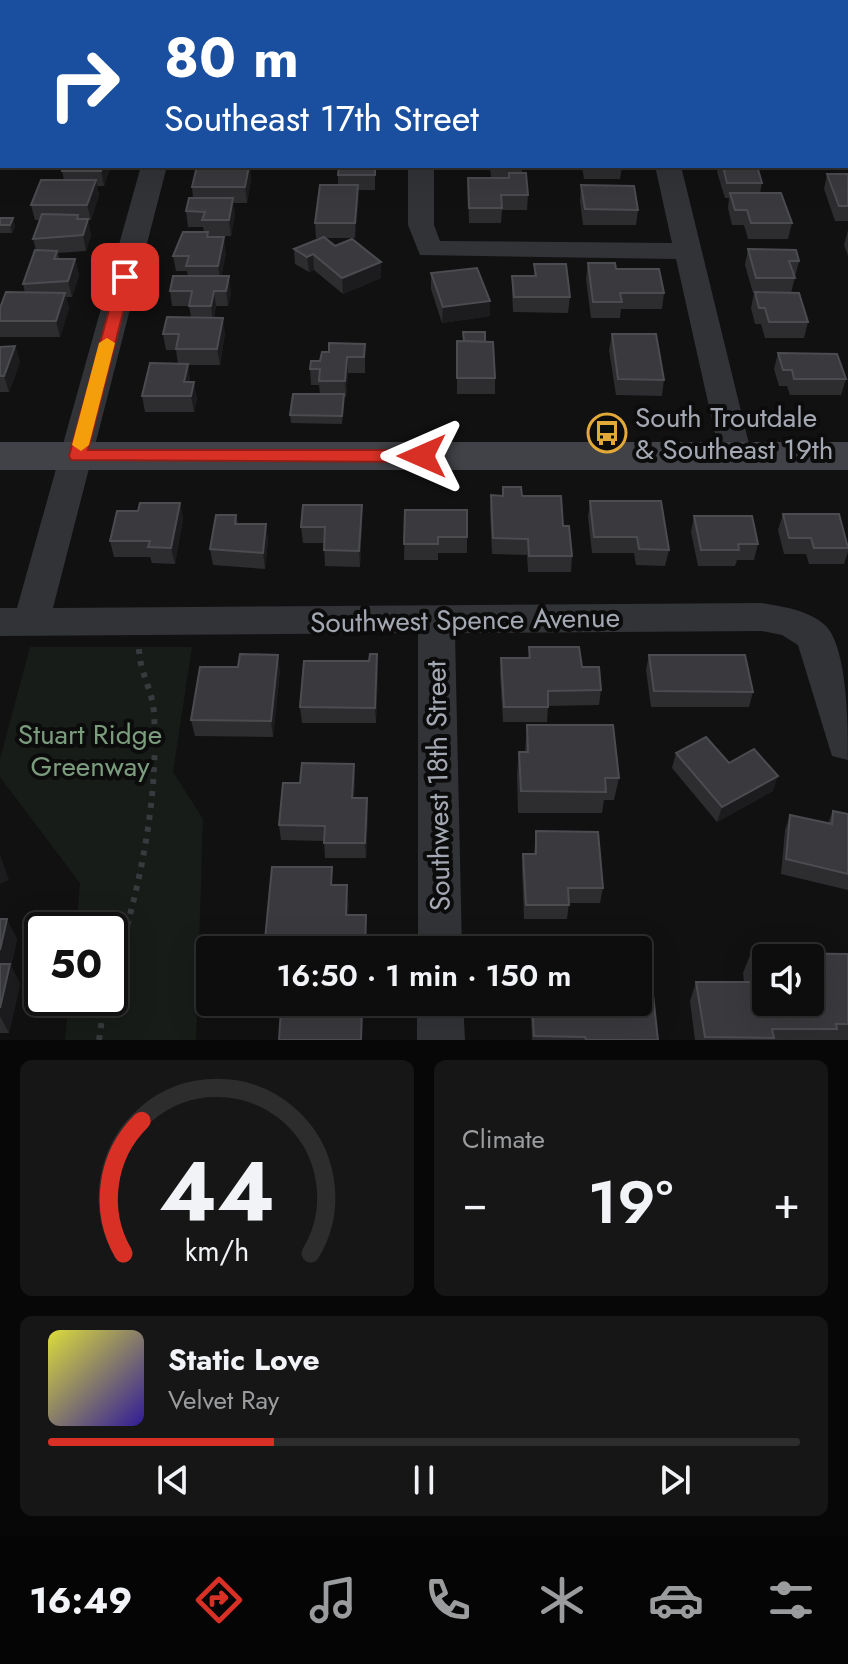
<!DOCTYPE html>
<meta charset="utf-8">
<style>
:root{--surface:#0d0d0e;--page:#161617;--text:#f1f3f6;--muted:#9a9c9e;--line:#2d2d2e;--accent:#d93025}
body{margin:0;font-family:Jost,sans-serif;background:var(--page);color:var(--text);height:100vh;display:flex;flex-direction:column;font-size:30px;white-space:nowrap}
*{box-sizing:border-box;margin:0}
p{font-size:26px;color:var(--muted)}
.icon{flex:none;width:44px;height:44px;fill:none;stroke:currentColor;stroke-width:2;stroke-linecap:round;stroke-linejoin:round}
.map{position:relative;height:1040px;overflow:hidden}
.panel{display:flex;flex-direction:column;gap:20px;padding:20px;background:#070708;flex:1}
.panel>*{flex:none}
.top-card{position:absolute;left:0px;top:0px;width:848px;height:168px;box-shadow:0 8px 32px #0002,0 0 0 2px var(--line);background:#1a4fa0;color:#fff;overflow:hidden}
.buttons{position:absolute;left:752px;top:944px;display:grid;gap:16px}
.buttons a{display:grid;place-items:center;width:72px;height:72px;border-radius:8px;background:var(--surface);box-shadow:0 8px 32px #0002,0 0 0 2px var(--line);font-size:40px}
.speed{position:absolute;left:24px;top:912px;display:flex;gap:16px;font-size:40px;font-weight:700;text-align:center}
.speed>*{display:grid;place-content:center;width:104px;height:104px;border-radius:50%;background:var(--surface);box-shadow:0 8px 32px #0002,0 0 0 2px var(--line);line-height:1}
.speed .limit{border:4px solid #111;border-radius:12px;background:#fff;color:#111}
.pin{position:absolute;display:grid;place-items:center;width:68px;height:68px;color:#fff;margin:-34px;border-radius:16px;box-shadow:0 4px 12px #0006}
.me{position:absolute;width:88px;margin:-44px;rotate:270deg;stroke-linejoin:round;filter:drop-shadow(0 0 6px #0008)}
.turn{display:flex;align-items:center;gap:28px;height:168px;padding:0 32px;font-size:36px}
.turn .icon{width:104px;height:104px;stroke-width:2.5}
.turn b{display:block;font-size:56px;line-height:68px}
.big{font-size:60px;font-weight:600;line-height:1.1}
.panel .widget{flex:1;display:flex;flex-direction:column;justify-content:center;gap:12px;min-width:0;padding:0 28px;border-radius:12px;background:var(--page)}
.panel .dial{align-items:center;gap:0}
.dial svg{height:208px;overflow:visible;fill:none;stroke:var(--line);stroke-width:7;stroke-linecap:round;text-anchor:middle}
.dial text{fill:var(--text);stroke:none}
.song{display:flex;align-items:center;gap:24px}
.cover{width:96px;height:96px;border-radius:12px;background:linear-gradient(135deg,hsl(60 70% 55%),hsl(250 70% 35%))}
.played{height:8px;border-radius:4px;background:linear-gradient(90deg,var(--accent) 30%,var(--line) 30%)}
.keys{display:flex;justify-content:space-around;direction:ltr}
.heat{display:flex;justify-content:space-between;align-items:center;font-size:44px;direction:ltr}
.panel .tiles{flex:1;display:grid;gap:20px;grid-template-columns:1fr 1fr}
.widget:last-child{grid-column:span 2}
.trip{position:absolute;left:196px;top:936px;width:456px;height:80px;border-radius:8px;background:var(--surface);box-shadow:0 8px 32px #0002,0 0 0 2px var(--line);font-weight:600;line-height:80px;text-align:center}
.tabs{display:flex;height:128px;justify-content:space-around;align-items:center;background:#050506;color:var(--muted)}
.tabs .icon{width:56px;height:56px}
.tabs .active{color:var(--accent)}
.tabs b{font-size:36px;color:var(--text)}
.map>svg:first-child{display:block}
</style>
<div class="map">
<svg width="848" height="1040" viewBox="0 0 848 1040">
<rect width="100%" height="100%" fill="#111112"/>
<path fill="#171c18" d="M30,647H192L173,772L203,819L196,1040H65L69,998H110V930H76L80,883L0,777V759Z"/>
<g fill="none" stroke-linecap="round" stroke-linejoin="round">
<g stroke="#383a3e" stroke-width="6" stroke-dasharray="5 7" stroke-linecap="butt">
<path d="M110,983C138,896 159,805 154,713C153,691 139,671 139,648"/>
<path d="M99,1040L105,998"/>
</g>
<g fill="#323337" fill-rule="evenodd">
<path d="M159,0H179L180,2H158Z"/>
<path d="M411,0H431L432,2H410Z"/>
<path d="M618,0H638L639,2H617Z"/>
<rect x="0" y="110" width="2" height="14"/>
<path d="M141,166H167L53,608L762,603C784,607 809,610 826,626C848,650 848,727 848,760L832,756L798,645L782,635L762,631L455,633L462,950H418V633L0,636V608H17Z"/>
<path d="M408,166H434V225L440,241L672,243L655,166H681L752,456L747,464L736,467L725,464L720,456L676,259L420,255L408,225Z"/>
<path d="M417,1002H463L465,1040H417Z"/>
</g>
<rect fill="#404247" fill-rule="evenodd" x="0" y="442" width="848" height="28"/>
</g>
<g fill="#2d2d30">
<path d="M0,0H48V2H2V46H0Z"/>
<rect x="666" y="0" width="39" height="2"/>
<path d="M846,37L848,39V52L846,56Z"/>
<rect x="846" y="59" width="2" height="35"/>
<rect x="846" y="97" width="2" height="30"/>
<path d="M111,166L104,186H97L99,195L91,220H88L91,235L86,251L58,253L59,259H75L79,275L72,297H66L69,308L60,337H0V308L25,293L23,284L36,250L33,239L40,220H35L31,205L64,180L62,171Z"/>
<path d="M250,166L251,180L247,203H233L235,214L231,236H209L226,253L221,276L231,292L228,306H216L214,318L225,333L220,365H188L190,382L197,398L194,412H145L142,396L178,364L176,350H166L163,334L191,317L189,306H172L170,291L188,276L187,271H176L173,256L204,232L203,227H188L186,211L193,198L192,187Z"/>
<path d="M375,166V190H358L355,238H326L381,278L343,294L314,270L309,272L295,264L294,249L321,238H316L315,223L338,185V175Z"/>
<path d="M490,166H522V173L528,195L527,210H502L501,223H469L468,178H491Z"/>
<path d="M582,166H622L620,179H584Z"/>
<path d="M719,166H757L762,183L760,193L792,223L788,239H748L744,225H732L728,208L729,198H725L717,172Z"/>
<path d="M827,174H848V221H835L824,189Z"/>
<path d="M581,185L638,210L636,225H583L580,201Z"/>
<path d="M0,218L15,226L12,233H0Z"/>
<path d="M848,230V256L844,245Z"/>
<path d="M748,249L799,261L791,293L808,322L804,338H765L761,324H755L751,308L754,293H753L745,265Z"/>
<path d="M588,263L616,269L664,293L662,309H621L620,318H591L586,279Z"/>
<path d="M534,264L570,297L568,313L513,312L512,292V276H534Z"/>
<path d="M431,273L490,301V316L442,323L431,289Z"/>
<path d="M612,334L664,380L662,396L616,395L609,350Z"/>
<path d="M457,341L485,342L495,378V394H457Z"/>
<path d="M365,344V373H348L346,397H344L342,424L291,423L290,415L320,394L319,385H311L310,369L329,352Z"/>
<path d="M15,346L20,362L9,392H0V347Z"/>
<path d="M778,353L846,379L841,395H790L787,386H779L774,369Z"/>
<path d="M491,495L522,496L563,526L572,556L571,572H528L527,555L492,554L490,511Z"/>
<path d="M590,501L669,550L665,566L636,565L634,553H592L588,517Z"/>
<path d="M180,503L183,519L175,564L152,563L150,557H114L110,541L138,511Z"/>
<path d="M405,510L467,537V553H438V560H404Z"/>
<path d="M783,514L848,545V552L844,564H809L806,554H784L778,530Z"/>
<path d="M236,515L238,524H266L268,540L265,569L213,565L210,549Z"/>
<path d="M694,516L758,544L754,560H737L735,566H698L691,532Z"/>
<path d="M362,521L360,567L325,566L324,543H303L301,527Z"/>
<path d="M529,647L582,667L601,690L599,705L548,706L547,722H503L500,674L501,658H528Z"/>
<path d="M649,655L753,692L749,707H651L646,670Z"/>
<path d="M280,670L273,737L195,736L191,720Z"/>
<path d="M378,670L376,723H302L300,707Z"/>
<path d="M527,725L619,778L614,800H604L602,813H518L517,774L519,752H525Z"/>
<path d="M676,753L729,763L773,791L717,822L672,768Z"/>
<path d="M354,764L355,779L354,798H367L368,813L366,858H325L324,841L281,840L279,825L300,783Z"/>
<path d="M833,811L848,814V890L781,874L785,830L790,815L828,823Z"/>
<path d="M536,831L603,888L600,903H569L567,919H524L522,868L523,854H534Z"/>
<path d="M0,919L17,939L11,966L20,984L9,1033H0Z"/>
<path d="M751,953L848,954V1040H695L690,1001L696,982H744L743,973Z"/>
<path d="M530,1002H638L658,1040H532Z"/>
</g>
<g fill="#1c1c1e">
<path d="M103,166H111L104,186L101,171Z"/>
<path d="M250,166L251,180L247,203L245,187Z"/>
<path d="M96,180L99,195L91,220L87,205Z"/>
<path d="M358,185L359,200L355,238V223Z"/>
<path d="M233,198L235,214L231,236L229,220Z"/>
<path d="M13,218L15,226L12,233L10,225Z"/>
<path d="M88,219L91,235L86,251L83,235Z"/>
<path d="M224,237L226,253L220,282L218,266Z"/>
<path d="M313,254L314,270L309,272L307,257Z"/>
<path d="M75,259L79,275L72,297L68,281Z"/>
<path d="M381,262V278L343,294L342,278Z"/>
<path d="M229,276L231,292L228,306L226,291Z"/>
<path d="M214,291L216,306L213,321L211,306Z"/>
<path d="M65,293L69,308L60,337L56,321Z"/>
<path d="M490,301V316L442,323L443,307Z"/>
<path d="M223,318L225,333L220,365L217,349Z"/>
<path d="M15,346L20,362L9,392L4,376Z"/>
<path d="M347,357L348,373L346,397L345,381Z"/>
<path d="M188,364L190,380L187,398L184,382Z"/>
<path d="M194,382L197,398L194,412L191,396Z"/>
<path d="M180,503L183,519L175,564L171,548Z"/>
<path d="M362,505V521L360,567L359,551Z"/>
<path d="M266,524L268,540L265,569L263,553Z"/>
<path d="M377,654L378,670L376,723L375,708Z"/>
<path d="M278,655L280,670L273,737L271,721Z"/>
<path d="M354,764L355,779L353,813L352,798Z"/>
<path d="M778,776L773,791L717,822L722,807Z"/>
<path d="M367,798L368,813L366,858L365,843Z"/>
<path d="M0,855L9,880L0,884Z"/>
<path d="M347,885L349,905L348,935L346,915Z"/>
<path d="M366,915L367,950H365Z"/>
<path d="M7,919L17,939L11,966L20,984L9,1033L0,1016V950Z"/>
<path d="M362,1002L364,1008L362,1040H361Z"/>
</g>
<g fill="#3a3a3e" stroke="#4a4c50" stroke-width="2" fill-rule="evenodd">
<path d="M0,0H40L39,2H2V7H0Z"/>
<path d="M84,0H127L126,2H83Z"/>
<path d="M479,0H505L506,2H479Z"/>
<path d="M505,0H519V2H506Z"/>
<rect x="549" y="0" width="44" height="2"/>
<path d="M786,0H820V1L786,2Z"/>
<rect x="0" y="14" width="2" height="17"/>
<rect x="846" y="59" width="2" height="21"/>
<rect x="846" y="97" width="2" height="15"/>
<path d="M63,166H103L101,171H62Z"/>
<path d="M197,166H249L245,187H192Z"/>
<path d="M339,166H375V175H338Z"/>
<path d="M723,166H757L762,183H727Z"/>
<path d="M509,173H526L528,195H501L502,208H469L468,178H509Z"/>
<path d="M827,174H848V206H839Z"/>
<path d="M41,180H96L87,205H31Z"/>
<path d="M320,185H358L355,223H315Z"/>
<path d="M581,185L634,186L638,210L585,209Z"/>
<path d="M730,193H781L792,223H751L747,210H735Z"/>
<path d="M189,198H233L229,220H202L205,212L186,211Z"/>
<path d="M42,214L78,215L77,219H88L83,235L33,239Z"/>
<path d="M0,218H13L10,225H0Z"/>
<path d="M183,232H208L207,237H224L218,266H186L189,256H173Z"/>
<path d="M324,237L335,246L352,239L381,262L342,278L313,254L307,257L294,249Z"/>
<path d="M748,249L796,250L799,261H789L795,278H756Z"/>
<path d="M35,250L57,251L54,259H75L68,281L23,284Z"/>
<path d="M588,263H615L616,269H659L664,293H620L622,302H593Z"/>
<path d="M534,264H566L570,297H514L512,276H536Z"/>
<path d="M477,268L490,301L443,307L431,273Z"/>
<path d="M173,276H229L226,291H214L211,306H189L192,291H170Z"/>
<path d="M6,292L65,293L56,321H0V308Z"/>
<path d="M755,292L799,293L808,322H769L765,308H759Z"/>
<path d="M167,317L223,318L217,349H176L179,334H163Z"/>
<path d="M463,332H485V342L464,341Z"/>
<path d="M612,334H656L664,380L618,379Z"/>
<path d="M457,341L493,342L495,378H457Z"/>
<path d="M329,343L365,344L364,357H347L345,381H319L320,369H310L311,361H320L322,352H329Z"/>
<path d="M15,346L4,376H0V347Z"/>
<path d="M778,353L837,354L846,379H794L792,370H783Z"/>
<path d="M150,363L188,364L184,382H194L191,396H142Z"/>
<path d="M293,394H344L342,416L290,415Z"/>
<path d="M503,487H521L522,496H561L563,526H569L572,556H529L528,539L493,538L491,495L503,496Z"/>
<path d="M590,501H661L669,550L639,549L637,537H594Z"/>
<path d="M140,503H180L171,548L148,547L150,541H110L117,511H138Z"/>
<path d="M303,505H362L359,551L324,550L325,527H301Z"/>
<path d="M405,510H467V537H438V544H404Z"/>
<path d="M783,514H839L848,548H814L811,538H789Z"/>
<path d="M216,515H236L235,524H266L263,553L210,549Z"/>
<path d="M694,516H752L758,544H738L739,550H701Z"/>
<path d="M529,647H579L582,667H599L601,690L548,691V707H504L501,658H530Z"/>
<path d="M240,654L278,655L271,721L191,720L200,667H238Z"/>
<path d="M370,654H377L375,708L300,707L304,661H369Z"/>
<path d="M649,655H745L753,692L654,691Z"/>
<path d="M527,725H613L619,778H605L606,792L521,791L519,752H528Z"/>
<path d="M706,737L729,763L754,749L778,776L722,807L676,753Z"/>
<path d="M302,763L354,764L352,798H367L365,843H324L325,826L279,825L283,783H300Z"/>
<path d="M833,811L848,814V874L786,859L790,815L832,824Z"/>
<path d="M536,831L598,832L603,888H568L569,905H526L523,854H536Z"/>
<path d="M272,867H332L331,885H347L346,915H366L365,950H264Z"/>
<path d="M0,919H7L0,950Z"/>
<path d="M751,953L848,954V1024H836L837,1029H772L774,1038L705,1037L696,982H756ZM766,958H810V1002H766Z"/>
<path d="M0,964H10L0,1008Z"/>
<path d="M638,986H652L658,1040H586L585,1037L534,1036L532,1002H638Z"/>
<path d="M315,1002H362L361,1040H279L281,1009H315Z"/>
</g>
<path fill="#d93025" stroke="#8d1f18" stroke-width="2" d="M119,274L132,277L88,450H422L430,456L422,462L71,460L69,456Z"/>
<path fill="#f59e0b" d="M107,338L115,343L89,445L81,451L72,445L99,343Z"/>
<defs>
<symbol id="bus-ring" viewBox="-11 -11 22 22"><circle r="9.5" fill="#0c0c0d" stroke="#e3a938" stroke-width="1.5"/><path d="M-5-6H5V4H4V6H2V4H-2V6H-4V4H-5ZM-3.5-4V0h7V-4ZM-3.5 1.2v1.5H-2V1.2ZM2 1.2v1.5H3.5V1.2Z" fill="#e3a938"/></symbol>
</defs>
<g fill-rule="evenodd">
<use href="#bus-ring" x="585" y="411" width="44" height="44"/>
</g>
<g text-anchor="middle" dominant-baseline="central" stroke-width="8" stroke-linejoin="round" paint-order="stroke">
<g font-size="28" fill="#a3a8b2" stroke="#0c0c0d" text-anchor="start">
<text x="635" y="417">South Troutdale<tspan x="635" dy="32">&amp; Southeast 19th</tspan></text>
</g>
<g font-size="28" fill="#a3a8b2" stroke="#0c0c0d">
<text transform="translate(465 620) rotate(-1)">Southwest Spence Avenue</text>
<text transform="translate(438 786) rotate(-91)">Southwest 18th Street</text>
</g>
<g font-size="28" fill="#7b9c7d" stroke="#0c0c0d">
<text x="90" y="734">Stuart Ridge<tspan x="90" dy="32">Greenway</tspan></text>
</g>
</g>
</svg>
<div class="buttons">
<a><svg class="icon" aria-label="sound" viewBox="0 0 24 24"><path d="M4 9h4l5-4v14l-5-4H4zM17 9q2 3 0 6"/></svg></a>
</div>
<div class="speed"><div class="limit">50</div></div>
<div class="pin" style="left:125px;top:277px;background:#d93025"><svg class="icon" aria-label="arrive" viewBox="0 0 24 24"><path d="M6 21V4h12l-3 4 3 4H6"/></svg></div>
<svg class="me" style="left:422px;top:456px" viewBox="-20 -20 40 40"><path d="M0-17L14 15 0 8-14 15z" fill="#d93025" stroke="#fff" stroke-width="4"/></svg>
<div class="trip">16:50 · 1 min · 150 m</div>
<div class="top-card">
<div class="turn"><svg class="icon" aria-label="right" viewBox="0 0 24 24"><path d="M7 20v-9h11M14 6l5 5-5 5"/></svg><div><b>80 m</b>Southeast 17th Street</div></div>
</div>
</div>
<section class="panel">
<div class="tiles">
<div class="widget dial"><svg viewBox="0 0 100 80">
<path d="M14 69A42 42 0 1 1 86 69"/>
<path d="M14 69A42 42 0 0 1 21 18" stroke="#d93025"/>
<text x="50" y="56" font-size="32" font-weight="700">44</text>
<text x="50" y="72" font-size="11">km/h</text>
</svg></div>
<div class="widget"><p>Climate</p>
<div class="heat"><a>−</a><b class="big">19°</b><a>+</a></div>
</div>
<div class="widget">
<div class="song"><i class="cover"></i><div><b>Static Love</b><p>Velvet Ray</p></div></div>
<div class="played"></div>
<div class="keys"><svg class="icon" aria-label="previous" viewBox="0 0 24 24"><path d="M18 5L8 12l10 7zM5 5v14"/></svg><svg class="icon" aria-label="pause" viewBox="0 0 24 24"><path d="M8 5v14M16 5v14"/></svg><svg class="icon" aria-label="next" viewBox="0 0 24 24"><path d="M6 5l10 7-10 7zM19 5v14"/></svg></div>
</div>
</div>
</section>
<nav class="tabs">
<b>16:49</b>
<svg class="icon active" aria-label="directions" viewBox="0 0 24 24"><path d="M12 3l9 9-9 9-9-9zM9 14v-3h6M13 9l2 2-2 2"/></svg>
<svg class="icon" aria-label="music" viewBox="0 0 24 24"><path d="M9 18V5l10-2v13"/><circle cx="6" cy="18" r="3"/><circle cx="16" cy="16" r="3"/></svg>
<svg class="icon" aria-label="phone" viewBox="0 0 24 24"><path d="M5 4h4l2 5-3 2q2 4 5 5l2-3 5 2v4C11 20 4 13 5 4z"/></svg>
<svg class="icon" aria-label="climate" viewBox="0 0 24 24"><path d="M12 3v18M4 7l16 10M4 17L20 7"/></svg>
<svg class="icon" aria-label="car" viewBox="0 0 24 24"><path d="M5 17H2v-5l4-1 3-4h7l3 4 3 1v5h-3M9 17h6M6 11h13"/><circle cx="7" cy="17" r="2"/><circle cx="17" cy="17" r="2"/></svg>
<svg class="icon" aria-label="filters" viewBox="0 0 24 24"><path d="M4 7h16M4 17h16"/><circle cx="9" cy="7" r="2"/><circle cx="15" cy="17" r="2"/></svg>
</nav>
